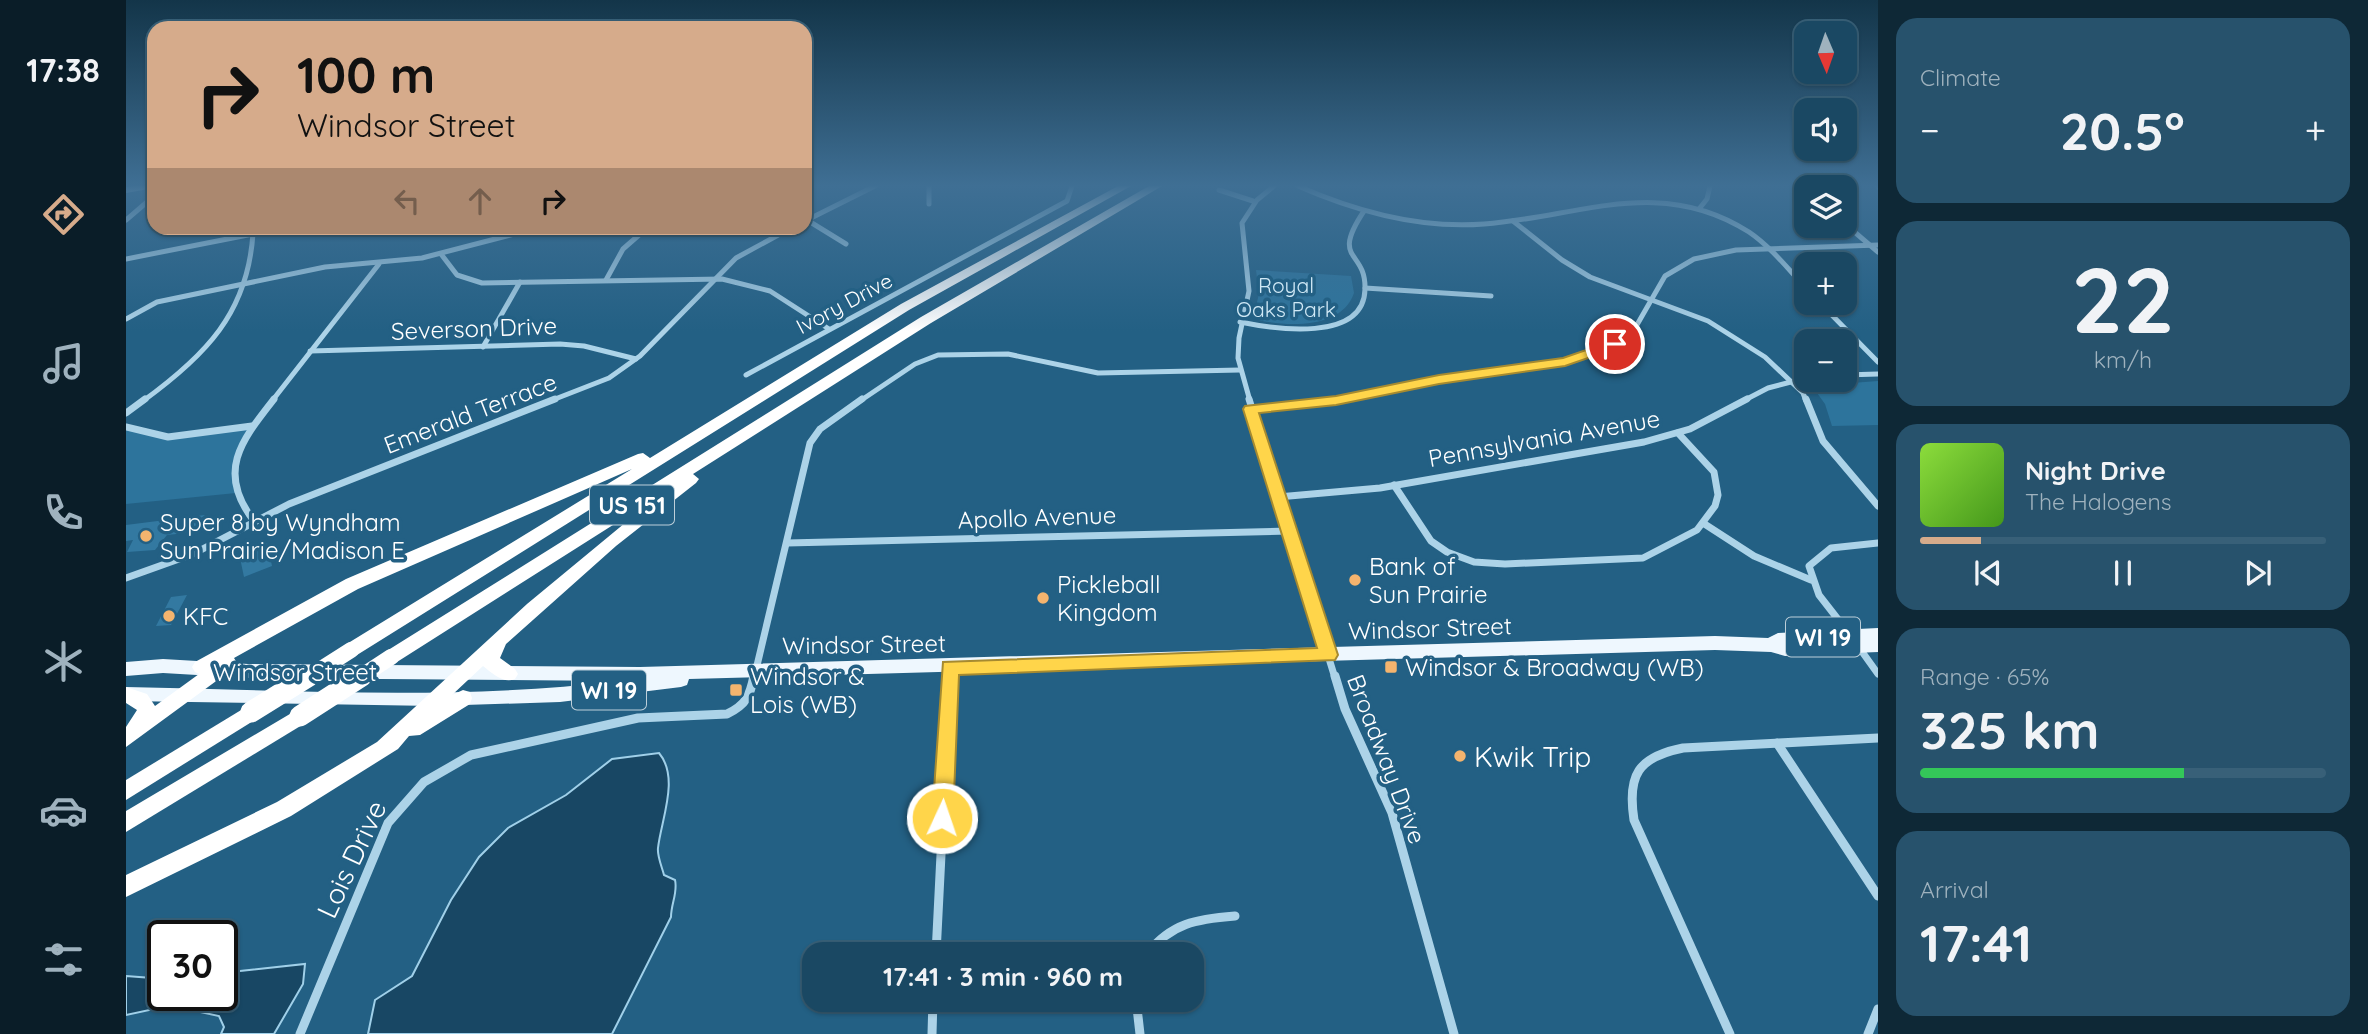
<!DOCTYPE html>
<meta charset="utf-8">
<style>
:root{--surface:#1a4863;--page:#27526c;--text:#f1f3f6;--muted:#9fb2be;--line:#386078;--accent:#d6ab8b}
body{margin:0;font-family:Quicksand,sans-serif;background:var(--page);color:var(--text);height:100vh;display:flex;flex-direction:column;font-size:26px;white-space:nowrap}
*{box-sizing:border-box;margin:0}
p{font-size:23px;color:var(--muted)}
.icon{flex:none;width:38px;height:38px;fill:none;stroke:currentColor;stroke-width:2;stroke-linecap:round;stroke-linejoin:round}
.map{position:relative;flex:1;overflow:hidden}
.sheet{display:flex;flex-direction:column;gap:18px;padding:18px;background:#0e2836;width:490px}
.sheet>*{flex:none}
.guide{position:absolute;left:21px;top:21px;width:665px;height:214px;border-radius:21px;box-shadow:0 2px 5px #0004,0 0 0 2px var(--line);background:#d6ab8b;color:#111;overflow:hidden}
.needle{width:46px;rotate:178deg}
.controls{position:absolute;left:1668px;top:21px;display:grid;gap:14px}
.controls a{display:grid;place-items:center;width:63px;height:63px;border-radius:14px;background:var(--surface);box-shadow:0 2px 5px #0004,0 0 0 2px var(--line);font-size:35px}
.speed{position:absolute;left:21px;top:920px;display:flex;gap:14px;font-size:35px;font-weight:700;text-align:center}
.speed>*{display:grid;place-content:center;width:91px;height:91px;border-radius:50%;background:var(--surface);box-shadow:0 2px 5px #0004,0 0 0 2px var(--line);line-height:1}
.speed .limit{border:4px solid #111;border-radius:10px;background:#fff;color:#111}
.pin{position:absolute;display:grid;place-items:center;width:60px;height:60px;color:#fff;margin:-30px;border:4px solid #fff;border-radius:50%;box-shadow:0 2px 7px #0007}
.me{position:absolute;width:77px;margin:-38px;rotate:3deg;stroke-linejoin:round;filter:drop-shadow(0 0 5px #0008)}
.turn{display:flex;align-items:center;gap:24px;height:147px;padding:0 35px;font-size:32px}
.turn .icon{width:91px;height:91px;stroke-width:2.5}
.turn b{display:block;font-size:49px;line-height:60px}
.lanes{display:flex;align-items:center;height:66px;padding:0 35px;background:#0003;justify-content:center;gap:35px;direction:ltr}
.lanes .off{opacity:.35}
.big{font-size:52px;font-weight:800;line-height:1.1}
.sheet .card{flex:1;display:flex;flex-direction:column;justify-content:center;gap:10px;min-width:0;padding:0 24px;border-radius:21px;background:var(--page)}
.sheet .dial{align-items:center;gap:0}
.dial b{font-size:91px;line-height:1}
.song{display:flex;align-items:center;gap:21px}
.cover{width:84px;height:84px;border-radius:10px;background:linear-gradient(135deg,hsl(90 70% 55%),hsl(100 70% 35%))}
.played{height:7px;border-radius:4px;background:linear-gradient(90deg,var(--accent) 15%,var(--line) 15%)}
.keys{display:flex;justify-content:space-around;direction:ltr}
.heat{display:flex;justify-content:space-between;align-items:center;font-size:38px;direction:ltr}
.charge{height:10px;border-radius:5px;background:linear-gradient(90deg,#34c759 65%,var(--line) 0)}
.trip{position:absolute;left:676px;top:942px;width:402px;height:70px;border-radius:21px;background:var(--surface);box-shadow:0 2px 5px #0004,0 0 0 2px var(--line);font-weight:800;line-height:70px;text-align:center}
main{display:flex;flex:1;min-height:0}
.dock{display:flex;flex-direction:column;width:126px;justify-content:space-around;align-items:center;background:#0a1d28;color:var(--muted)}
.dock .icon{width:49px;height:49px}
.dock .active{color:var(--accent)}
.dock b{font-size:32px;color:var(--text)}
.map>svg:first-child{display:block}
</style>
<main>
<nav class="dock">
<b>17:38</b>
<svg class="icon active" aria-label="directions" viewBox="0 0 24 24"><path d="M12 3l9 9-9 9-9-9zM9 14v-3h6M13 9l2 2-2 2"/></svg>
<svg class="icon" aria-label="music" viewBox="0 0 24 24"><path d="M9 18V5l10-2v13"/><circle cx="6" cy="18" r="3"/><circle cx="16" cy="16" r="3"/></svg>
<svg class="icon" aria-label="phone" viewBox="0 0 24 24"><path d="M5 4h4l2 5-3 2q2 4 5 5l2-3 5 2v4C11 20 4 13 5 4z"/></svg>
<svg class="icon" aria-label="climate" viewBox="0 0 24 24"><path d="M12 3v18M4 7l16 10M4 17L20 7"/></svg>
<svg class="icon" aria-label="car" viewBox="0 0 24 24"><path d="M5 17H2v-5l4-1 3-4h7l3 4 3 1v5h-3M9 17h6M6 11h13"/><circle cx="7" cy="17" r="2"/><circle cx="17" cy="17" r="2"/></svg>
<svg class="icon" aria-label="filters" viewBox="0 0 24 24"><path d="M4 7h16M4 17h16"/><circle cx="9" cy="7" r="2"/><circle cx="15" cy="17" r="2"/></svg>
</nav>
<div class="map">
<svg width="1752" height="1034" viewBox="0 0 1752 1034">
<rect width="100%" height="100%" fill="#236084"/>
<g fill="#2d749c">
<path d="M1130,270L1225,276L1228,293C1216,329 1162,327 1132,320L1127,318L1133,294Z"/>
<path d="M1752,381V425L1706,426L1699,404L1686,386Z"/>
<path d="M126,426L110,458V493L0,504V427L42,437Z"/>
</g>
<g fill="#184764" stroke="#a0d0e9" stroke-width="2">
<path d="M533,753C554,778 535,820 532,848C531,856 536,867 538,875L549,880C552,892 545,904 545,917L486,1034H242L249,1000L286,976L325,900L353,857L382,828L440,795L486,759Z"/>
<path d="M179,964L177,984L148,1034H95L98,1027L93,1016L56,1008L62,996H96V973Z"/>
<path d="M0,976L26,978L37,991L33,1008L0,1015Z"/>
</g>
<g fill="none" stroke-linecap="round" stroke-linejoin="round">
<path stroke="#a0d0e9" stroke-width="2" d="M1750,186L1752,189"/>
</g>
<g fill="#3379a1">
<path d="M79,515L69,532L41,535L29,550L1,552L7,540L0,541V525Z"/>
<path d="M141,543L146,566L118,577L113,553Z"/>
<path d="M61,595L45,625L30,626L45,597Z"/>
</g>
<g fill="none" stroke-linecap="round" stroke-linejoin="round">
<g stroke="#acd3e8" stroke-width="5">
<path d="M803,186V204"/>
<path d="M1172,186C1231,212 1293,229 1358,224C1453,217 1534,175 1623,232C1645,247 1662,269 1680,288"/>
<path d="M1093,190L1127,201"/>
<path d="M1573,209L1581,199L1584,186"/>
<path d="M0,220L28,196"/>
<path d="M681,220L720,244"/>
<path d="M679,221L749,186"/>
<path d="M1387,221L1436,260L1464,277L1582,321L1639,357L1677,393L1680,401"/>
<path d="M1718,223L1752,252"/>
<path d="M315,254L331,275L356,283L596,279L644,291L703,329"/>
<path d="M0,259L157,228"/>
<path d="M480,280L497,249L521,228"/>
<path d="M1239,288L1365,296"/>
<path d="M1694,303L1752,362"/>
<path d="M0,319L31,302L199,267L296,258L411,228"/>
<path d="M1114,322C1148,329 1238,343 1239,289C1240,249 1204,262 1238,211"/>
<path d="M357,347L394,282"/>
<path d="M184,351L434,344L458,346L510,359"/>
<path d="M620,375L941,201L946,186"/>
<path d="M1718,375L1752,374"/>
<path d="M17,401C79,356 122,313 127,233"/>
<path d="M146,401L253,264"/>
<path d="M424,401L483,378L514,356L610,258L665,228"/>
<path d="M734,401L789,364L812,355L882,354L972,373L1114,370"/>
<path d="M1124,401L1112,358L1113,338L1123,291L1116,223L1131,200L1148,186"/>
<path d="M1210,401L1313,380L1458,357L1489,344L1508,330L1539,276L1568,259L1610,250L1752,245"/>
<path d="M1617,401L1642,388L1680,378"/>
</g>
<g stroke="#acd3e8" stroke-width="7">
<path d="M1123,399L1209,678"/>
<path d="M1680,399L1697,441L1752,506"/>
<path d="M1124,409L1218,399"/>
<path d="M0,413L19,399"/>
<path d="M0,427L42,437L126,426"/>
<path d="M1268,485L1305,541L1321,552L1348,562L1379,564L1517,558L1571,530L1589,506L1592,495L1588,472L1552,433"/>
<path d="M1152,497L1254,488L1518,442L1564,429L1621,399"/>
<path d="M128,521C90,472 115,441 148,399"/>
<path d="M1577,523L1628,556L1685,580"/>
<path d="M661,543L1163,531"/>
<path d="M0,578L67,554L163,504L429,399"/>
<path d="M1725,636L1693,595L1683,566L1705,548L1752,543"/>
<path d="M1732,646L1752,674"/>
<path d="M628,678L684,443L694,429L736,399"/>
<path d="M823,678L824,667"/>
</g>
<g stroke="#acd3e8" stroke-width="9">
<path d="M1209,676L1219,709L1266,813L1328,1034"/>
<path d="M1651,743L1752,896"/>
<path d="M810,954L824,676"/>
<path d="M1021,954C1045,923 1071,919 1109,916"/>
<path d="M1010,999L1014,1034"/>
<path d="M174,1034L262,823L298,782L345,755L512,718L601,714C620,705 624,696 628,676"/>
<path d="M806,1034L807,999"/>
<path d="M1604,1034L1508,820C1501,775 1512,757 1557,748L1752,738"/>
<path d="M1742,1034L1752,1009"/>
</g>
<path fill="#d6ebf7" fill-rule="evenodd" d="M8,186H28V188L0,193V187Z"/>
<path fill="#eef7fe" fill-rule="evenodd" d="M1752,628V652L1659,656L1645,652L1589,650L563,679L561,685L555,687L434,702L308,706L0,701V687C164,690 330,701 493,681L122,678L37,673L0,676V662L37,659L122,664L514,667L1589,636L1642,638L1652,633Z"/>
<g fill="#fff" fill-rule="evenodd">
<path d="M992,186H1005L783,310L231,655L225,657L219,655L216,650L219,645L506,469L232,589L108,658L111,663L108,668L0,747V727L11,710L0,703V687L21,694L29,706L73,674L69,672L66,667L69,662L220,579L512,454L517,453L524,458L775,304Z"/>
<path d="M1023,186H1036L805,323L567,474L573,479L570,483L490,546L380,644L374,658L389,669L392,674L389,679C377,684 366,673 357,666L326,695L337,690L344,692L346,698L344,704L294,735L283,736L272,749L165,816L0,897V875L151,802L251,742L401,604L528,499L271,662L265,664L259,662L256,657L259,652L795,317Z"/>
<path d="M125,704L132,706L134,712L132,718L0,800V780Z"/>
<path d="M174,708L181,710L183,716L181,722L0,832V811Z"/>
</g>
<g stroke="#fff" stroke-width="16">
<path d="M181,678L225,650"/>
<path d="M233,678L265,657"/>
</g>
<g stroke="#fff" stroke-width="21">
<path d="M125,712L183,676"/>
<path d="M174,716L236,676"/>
</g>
</g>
<linearGradient id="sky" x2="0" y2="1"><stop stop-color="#133549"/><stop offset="0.56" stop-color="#3f6f94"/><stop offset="1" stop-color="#3f6f94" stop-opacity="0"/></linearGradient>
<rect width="1752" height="331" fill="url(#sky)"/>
<path fill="#ffd54a" stroke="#a68a30" stroke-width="2" d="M1489,340L1496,344L1494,347L1439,366L1313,384L1210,405L1133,413L1212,655L1209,660L833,675L827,818L824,825L816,828L809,825L806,818L817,662L1191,648L1117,409L1119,406L1210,396L1313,375L1437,358Z"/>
<g fill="#f4b46e" stroke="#236084" stroke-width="2.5">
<circle cx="20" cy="536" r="7"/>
<circle cx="1229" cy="580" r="7"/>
<circle cx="917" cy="598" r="7"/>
<circle cx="43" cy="616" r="7"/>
<rect x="1258" y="660" width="14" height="14" rx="3.5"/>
<rect x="603" y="683" width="14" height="14" rx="3.5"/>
<circle cx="1334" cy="756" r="7"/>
</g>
<g text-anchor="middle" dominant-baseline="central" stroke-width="7" stroke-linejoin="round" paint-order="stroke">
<g font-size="21" fill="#d0e9f6" stroke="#236084">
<text x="1160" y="285">Royal<tspan x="1160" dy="24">Oaks Park</tspan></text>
</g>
<g font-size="21" fill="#fff" stroke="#236084">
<text transform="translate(718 303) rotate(-28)">Ivory Drive</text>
</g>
<g fill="#236084" stroke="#bdcfda" stroke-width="2">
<rect x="464" y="485.5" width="84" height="39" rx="5"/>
<rect x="1660" y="617.5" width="74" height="39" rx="5"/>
<rect x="446" y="670.5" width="74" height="39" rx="5"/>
</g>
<g font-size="23" font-weight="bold" fill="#fff">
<text x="506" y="505">US 151</text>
<text x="1697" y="637">WI 19</text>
<text x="483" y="690">WI 19</text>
</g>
<g font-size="24" fill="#fff" stroke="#236084">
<text transform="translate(348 328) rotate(-2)">Severson Drive</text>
<text transform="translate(344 413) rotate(-21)">Emerald Terrace</text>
<text transform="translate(1418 438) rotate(-10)">Pennsylvania Avenue</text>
<text transform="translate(911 517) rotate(-2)">Apollo Avenue</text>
<text transform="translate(1304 628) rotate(-2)">Windsor Street</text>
<text transform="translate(738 644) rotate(-1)">Windsor Street</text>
<text x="169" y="672">Windsor Street</text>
<text transform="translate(1261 759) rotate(69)">Broadway Drive</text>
</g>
<g font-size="24" fill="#fff" stroke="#236084" text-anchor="start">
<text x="34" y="522">Super 8 by Wyndham<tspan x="34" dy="28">Sun Prairie/Madison E</tspan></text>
<text x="1243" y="566">Bank of<tspan x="1243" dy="28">Sun Prairie</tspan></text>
<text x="931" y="584">Pickleball<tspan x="931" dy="28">Kingdom</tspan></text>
<text x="57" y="616">KFC</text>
<text x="1279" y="667">Windsor &amp; Broadway (WB)</text>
<text x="624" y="676">Windsor &amp;<tspan x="624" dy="28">Lois (WB)</tspan></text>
</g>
<g font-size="28" fill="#fff" stroke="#236084" text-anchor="start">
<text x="1348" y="756">Kwik Trip</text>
</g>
<g font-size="28" fill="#fff" stroke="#236084">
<text transform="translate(225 859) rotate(-65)">Lois Drive</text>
</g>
</g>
</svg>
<div class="controls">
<a><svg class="needle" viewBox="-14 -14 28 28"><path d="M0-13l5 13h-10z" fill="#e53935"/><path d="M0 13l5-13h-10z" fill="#9fb2be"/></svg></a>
<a><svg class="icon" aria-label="sound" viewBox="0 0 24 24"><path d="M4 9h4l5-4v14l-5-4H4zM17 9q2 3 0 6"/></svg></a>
<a><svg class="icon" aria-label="layers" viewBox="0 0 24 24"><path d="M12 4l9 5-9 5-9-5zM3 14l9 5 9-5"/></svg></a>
<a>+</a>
<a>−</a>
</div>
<div class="speed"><div class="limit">30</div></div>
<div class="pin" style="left:1489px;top:344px;background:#d93025"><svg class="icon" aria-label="arrive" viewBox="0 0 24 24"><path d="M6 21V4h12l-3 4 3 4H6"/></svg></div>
<svg class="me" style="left:816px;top:818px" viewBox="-20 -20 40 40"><circle r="17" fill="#ffd54a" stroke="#fff" stroke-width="3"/><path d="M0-11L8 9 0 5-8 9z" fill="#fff"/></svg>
<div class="trip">17:41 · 3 min · 960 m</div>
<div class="guide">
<div class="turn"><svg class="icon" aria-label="right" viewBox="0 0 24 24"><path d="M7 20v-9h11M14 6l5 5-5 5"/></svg><div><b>100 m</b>Windsor Street</div></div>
<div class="lanes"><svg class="icon off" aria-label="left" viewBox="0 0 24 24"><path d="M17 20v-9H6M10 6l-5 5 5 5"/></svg><svg class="icon off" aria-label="ahead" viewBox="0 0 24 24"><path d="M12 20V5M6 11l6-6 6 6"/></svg><svg class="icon" aria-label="right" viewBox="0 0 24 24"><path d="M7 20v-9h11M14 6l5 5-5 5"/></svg></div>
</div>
</div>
<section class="sheet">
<div class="card"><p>Climate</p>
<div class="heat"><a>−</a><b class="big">20.5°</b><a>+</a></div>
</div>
<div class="card dial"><b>22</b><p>km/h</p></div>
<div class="card">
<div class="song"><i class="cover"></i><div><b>Night Drive</b><p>The Halogens</p></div></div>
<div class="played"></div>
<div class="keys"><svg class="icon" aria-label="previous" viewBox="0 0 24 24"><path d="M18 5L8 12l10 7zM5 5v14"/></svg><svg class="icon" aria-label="pause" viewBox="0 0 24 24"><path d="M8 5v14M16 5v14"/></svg><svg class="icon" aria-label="next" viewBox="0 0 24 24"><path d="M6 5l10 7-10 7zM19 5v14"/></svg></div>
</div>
<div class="card"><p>Range · 65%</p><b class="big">325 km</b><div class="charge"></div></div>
<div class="card"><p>Arrival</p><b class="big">17:41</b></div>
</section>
</main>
